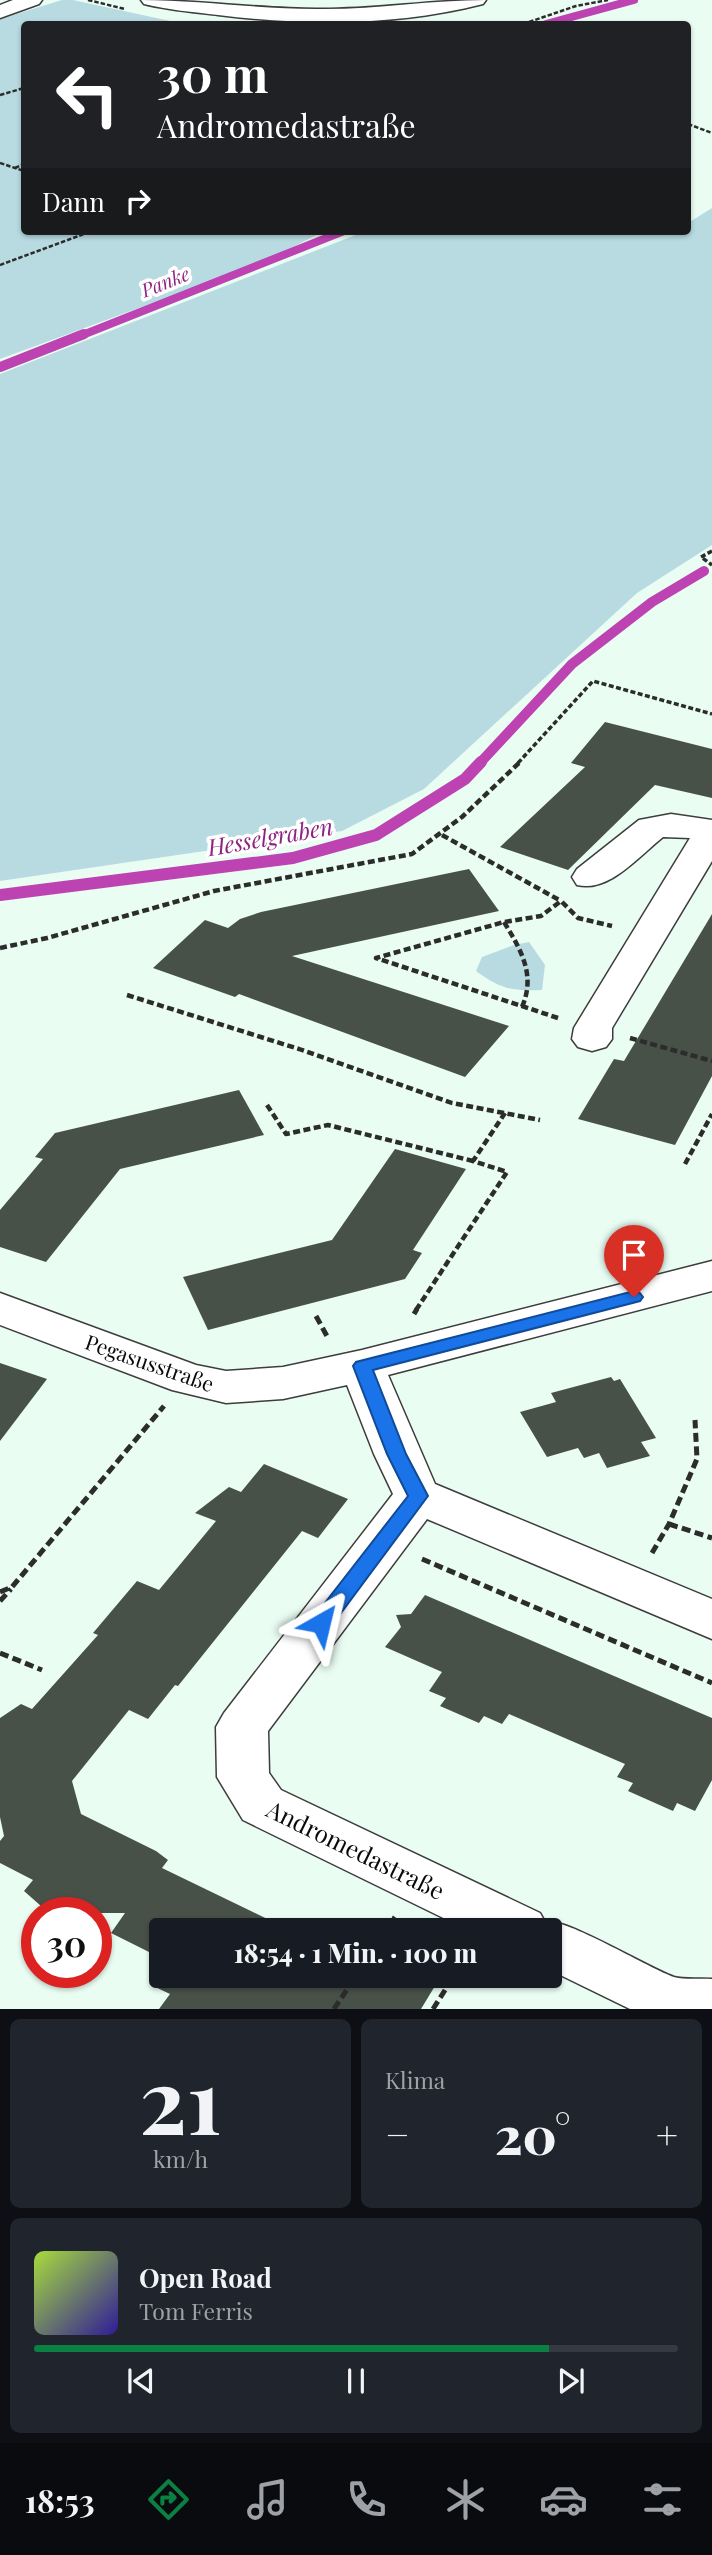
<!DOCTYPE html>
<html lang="de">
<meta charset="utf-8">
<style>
:root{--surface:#171b24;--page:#20242c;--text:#f1f3f6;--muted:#9ea1a6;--line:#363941;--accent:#0b8043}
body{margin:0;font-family:"Playfair Display",serif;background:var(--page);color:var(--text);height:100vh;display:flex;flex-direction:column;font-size:26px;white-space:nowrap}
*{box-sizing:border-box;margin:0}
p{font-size:23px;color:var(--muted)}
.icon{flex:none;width:38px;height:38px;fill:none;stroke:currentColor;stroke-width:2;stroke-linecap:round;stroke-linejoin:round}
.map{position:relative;height:2009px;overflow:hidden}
.drawer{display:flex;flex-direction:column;gap:10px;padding:10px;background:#0d0f14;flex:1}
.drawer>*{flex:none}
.banner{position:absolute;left:21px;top:21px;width:670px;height:214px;border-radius:7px;box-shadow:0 2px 5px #0004;background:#202124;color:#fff;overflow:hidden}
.speed{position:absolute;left:21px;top:1897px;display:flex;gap:14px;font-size:35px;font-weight:700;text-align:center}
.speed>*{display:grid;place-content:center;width:91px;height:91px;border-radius:50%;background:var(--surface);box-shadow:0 2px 5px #0004;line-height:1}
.speed .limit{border:10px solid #d22;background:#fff;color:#111}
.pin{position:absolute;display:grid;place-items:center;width:60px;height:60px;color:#fff;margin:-72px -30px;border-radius:50% 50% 50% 0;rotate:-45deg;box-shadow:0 0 7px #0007}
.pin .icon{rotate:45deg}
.me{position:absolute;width:77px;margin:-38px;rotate:37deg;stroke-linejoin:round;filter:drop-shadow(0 0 5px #0008)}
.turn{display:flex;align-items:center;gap:24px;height:147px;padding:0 21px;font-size:32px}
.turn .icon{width:91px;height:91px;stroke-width:2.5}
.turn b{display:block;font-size:49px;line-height:60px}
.then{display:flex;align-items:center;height:66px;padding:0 21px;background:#0003;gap:14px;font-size:26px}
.big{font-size:52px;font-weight:800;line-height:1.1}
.drawer .card{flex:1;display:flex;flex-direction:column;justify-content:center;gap:10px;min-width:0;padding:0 24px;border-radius:10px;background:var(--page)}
.drawer .dial{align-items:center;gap:0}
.dial b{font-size:91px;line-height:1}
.song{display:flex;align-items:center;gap:21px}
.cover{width:84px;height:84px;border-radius:10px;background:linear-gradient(135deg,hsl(80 70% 55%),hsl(250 70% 35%))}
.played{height:7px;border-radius:4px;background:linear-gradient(90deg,var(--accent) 80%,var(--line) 80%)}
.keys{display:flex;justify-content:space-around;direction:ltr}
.heat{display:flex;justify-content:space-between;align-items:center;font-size:38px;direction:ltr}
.drawer .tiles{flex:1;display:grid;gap:10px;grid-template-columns:1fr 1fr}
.card:last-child{grid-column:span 2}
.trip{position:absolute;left:149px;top:1918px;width:413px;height:70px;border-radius:7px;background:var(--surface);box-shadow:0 2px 5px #0004;font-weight:800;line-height:70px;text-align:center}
.menu{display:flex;height:112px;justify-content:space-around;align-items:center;background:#090b0e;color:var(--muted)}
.menu .icon{width:49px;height:49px}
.menu .selected{color:var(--accent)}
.menu b{font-size:32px;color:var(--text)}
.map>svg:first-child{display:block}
</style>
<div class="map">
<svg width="712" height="2009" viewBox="0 0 712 2009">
<rect width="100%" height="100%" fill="#e9fdf3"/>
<g fill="#b8dbe2">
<path d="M62,0H73L184,24H24V231H324L264,262L0,359V19Z"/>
<path d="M712,208V545L637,593L424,789L342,831L0,881V374L366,231L672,232L688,231V223Z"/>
<path d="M529,942L545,965L542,990C512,991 500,989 476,971L482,957L514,945Z"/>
</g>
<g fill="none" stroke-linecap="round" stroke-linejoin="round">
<g stroke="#bd43b3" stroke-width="8">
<path d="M546,24L634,0"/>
<path d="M80,336L344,231"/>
</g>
<g stroke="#bd43b3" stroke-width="10">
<path d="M0,367L84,334"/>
<path d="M480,763L572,664L652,602L704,571"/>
</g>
<path stroke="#bd43b3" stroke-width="12" d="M0,895L293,858L376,835L465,779L481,762"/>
</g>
<g fill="#485148">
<path d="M605,722L712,749V798L655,785L568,870L500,847L585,767L571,763Z"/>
<path d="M469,869L499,911L292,956L509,1026L465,1077L239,994L235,997L153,968L205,920L228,928L240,919L261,912Z"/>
<path d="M712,914V1076L675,1145L578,1119L614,1059L624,1061Z"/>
<path d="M239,1090L264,1135L120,1169L46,1262L0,1247V1210L43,1159L35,1157L55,1133Z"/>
<path d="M395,1149L466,1169L413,1250L422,1253L405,1279L208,1330L183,1277L332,1240Z"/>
<path d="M0,1363L47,1379L0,1441Z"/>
<path d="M611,1377L614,1381L620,1379L656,1438L641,1442L650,1456L607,1468L599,1453L584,1458L578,1448L547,1457L520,1412L556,1402L551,1393Z"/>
<path d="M264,1464L348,1499L318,1538L302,1531L178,1686L175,1685L148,1719L129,1710L72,1781L81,1814L156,1851L168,1860L162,1868L290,1930H161V1958L111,1933L125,1913H63L41,1906L24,1891L33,1880L0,1863V1841L4,1836L0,1817V1718L21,1704L32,1709L98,1635L93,1633L137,1581L159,1590L216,1521L195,1513L229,1487L241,1492Z"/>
<path d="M425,1595L712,1718V1780L695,1811L677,1803L673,1811L628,1791L633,1783L617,1777L625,1764L509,1714L502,1724L484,1716L479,1723L440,1706L446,1698L429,1691L442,1672L385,1647L401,1627L396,1615L411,1614Z"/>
<path d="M161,1975V1976H441L421,2009H159L170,1994L153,1986Z"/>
</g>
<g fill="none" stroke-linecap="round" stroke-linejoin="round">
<defs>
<g id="minor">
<path d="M13,0H42L39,4L0,18V5Z"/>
<path d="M141,0C199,0 257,9 316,9C373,10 429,0 486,0L483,4C397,26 306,26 218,15C193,12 168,10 144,4Z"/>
<path d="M671,814L712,820V861L612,1028V1039L606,1047L592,1051L578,1047L572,1039L574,1028L690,838L663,837C639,856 609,893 577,885L572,877L577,869L639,820Z"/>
<path d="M712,1261V1291L388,1375L435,1484L712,1599V1639L427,1519L268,1731L269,1773L281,1790L540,1913L545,1922C563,1916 650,1969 674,1977C685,1980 700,1978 712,1979V2009H630L550,1970V1930H468L243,1820L217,1777L216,1727L224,1713L393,1494L374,1454L347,1385L283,1399L226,1403L172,1390L0,1325V1293L196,1365L226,1371L283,1367L362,1350Z"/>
</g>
</defs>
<use href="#minor" stroke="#3d3d3d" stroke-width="3"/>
<g stroke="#2c2c2c" stroke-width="2.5" stroke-dasharray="4.5 2" stroke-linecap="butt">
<path d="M88,0L125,9"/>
<path d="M523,24L576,6L608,0"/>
<path d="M0,95L24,88"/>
<path d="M688,124L712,133"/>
<path d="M0,163L24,171"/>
<path d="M15,168L24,164"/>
<path d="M0,265L92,231"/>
</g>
<g stroke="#2c2c2c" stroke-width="3.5" stroke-dasharray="5 2.5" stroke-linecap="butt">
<path d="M712,551L701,557L712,565"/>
<path d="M518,763L593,681L712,714"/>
</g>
<g stroke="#2c2c2c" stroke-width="4.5" stroke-dasharray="7 3.5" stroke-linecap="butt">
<path d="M442,835L561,901"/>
<path d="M504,922C521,950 536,975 522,1007"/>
<path d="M0,948L47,938L214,891L412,854L462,817L520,762"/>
<path d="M127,995L299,1049L452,1103L540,1120"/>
<path d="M558,1018L376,958L504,922L541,916L561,901L578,918L612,926"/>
<path d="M630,1038L712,1061"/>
<path d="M267,1105L286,1134L328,1125L473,1161"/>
<path d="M685,1164L712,1114"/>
<path d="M416,1310L507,1172L473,1161L505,1113"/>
</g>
<g stroke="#2c2c2c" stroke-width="5" stroke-dasharray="9 4.5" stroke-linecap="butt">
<path d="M414,1314L417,1309"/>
<path d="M316,1316L328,1338"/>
<path d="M669,1524L712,1538"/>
<path d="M652,1553L669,1524L697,1459L695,1420"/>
<path d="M422,1559L712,1683"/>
<path d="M0,1592L12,1587L164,1406"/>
<path d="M0,1601L11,1589"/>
<path d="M0,1653L42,1670"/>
<path d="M386,1930L395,1917"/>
<path d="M334,2009L356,1976"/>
<path d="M433,2009L454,1976"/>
</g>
<use href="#minor" fill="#fff" fill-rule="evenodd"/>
</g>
<path fill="#1a73e8" stroke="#114b97" stroke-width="2" d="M634,1291L640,1293L643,1297L640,1301L373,1370L406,1454L428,1496L329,1629L321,1631L314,1629L311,1623L314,1617L408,1496L387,1454L353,1366L356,1362Z"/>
<g text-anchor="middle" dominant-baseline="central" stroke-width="7" stroke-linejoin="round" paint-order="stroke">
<g font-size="19" font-style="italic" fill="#8d2380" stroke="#fff">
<text transform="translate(165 281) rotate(-22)">Panke</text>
</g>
<g font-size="21" fill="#0a0a0a" stroke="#fff">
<text transform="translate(150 1362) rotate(19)">Pegasusstraße</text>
</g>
<g font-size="23" font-style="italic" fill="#8d2380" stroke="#fff">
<text transform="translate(270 836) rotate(-10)">Hesselgraben</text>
</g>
<g font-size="24" fill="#0a0a0a" stroke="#fff">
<text transform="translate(356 1849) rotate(26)">Andromedastraße</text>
</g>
</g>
</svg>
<div class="speed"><div class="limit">30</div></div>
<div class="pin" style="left:634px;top:1297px;background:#d93025"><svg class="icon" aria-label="arrive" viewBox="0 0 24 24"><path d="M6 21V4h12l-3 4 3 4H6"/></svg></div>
<svg class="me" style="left:321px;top:1623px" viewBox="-20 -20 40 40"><path d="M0-17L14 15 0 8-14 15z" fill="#1a73e8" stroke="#fff" stroke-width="4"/></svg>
<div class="trip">18:54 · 1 Min. · 100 m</div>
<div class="banner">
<div class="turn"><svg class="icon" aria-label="left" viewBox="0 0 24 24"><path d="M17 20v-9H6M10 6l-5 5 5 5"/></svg><div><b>30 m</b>Andromedastraße</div></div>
<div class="then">Dann<svg class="icon" aria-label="right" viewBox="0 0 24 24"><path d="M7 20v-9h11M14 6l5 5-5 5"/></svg></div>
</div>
</div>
<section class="drawer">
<div class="tiles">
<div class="card dial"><b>21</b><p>km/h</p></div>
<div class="card"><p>Klima</p>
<div class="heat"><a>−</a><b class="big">20°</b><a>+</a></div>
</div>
<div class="card">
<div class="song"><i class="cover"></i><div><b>Open Road</b><p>Tom Ferris</p></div></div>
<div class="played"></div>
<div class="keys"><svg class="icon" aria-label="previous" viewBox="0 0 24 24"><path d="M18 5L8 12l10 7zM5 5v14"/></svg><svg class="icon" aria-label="pause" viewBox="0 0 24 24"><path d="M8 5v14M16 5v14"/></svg><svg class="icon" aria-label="next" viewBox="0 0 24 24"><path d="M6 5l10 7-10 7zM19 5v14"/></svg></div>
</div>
</div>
</section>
<nav class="menu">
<b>18:53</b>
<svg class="icon selected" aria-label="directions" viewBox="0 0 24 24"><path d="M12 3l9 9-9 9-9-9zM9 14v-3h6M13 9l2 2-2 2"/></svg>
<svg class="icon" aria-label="music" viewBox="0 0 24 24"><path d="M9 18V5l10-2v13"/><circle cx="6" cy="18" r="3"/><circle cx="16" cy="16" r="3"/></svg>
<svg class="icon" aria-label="phone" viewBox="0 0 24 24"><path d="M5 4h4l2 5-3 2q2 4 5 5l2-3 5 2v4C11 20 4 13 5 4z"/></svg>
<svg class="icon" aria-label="climate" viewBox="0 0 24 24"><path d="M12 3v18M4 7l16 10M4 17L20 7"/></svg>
<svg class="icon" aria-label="car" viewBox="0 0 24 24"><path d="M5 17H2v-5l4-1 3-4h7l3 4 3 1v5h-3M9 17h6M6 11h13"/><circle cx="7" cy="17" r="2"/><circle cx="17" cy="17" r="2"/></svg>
<svg class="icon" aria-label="filters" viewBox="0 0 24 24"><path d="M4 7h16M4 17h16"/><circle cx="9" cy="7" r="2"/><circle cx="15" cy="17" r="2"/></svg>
</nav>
